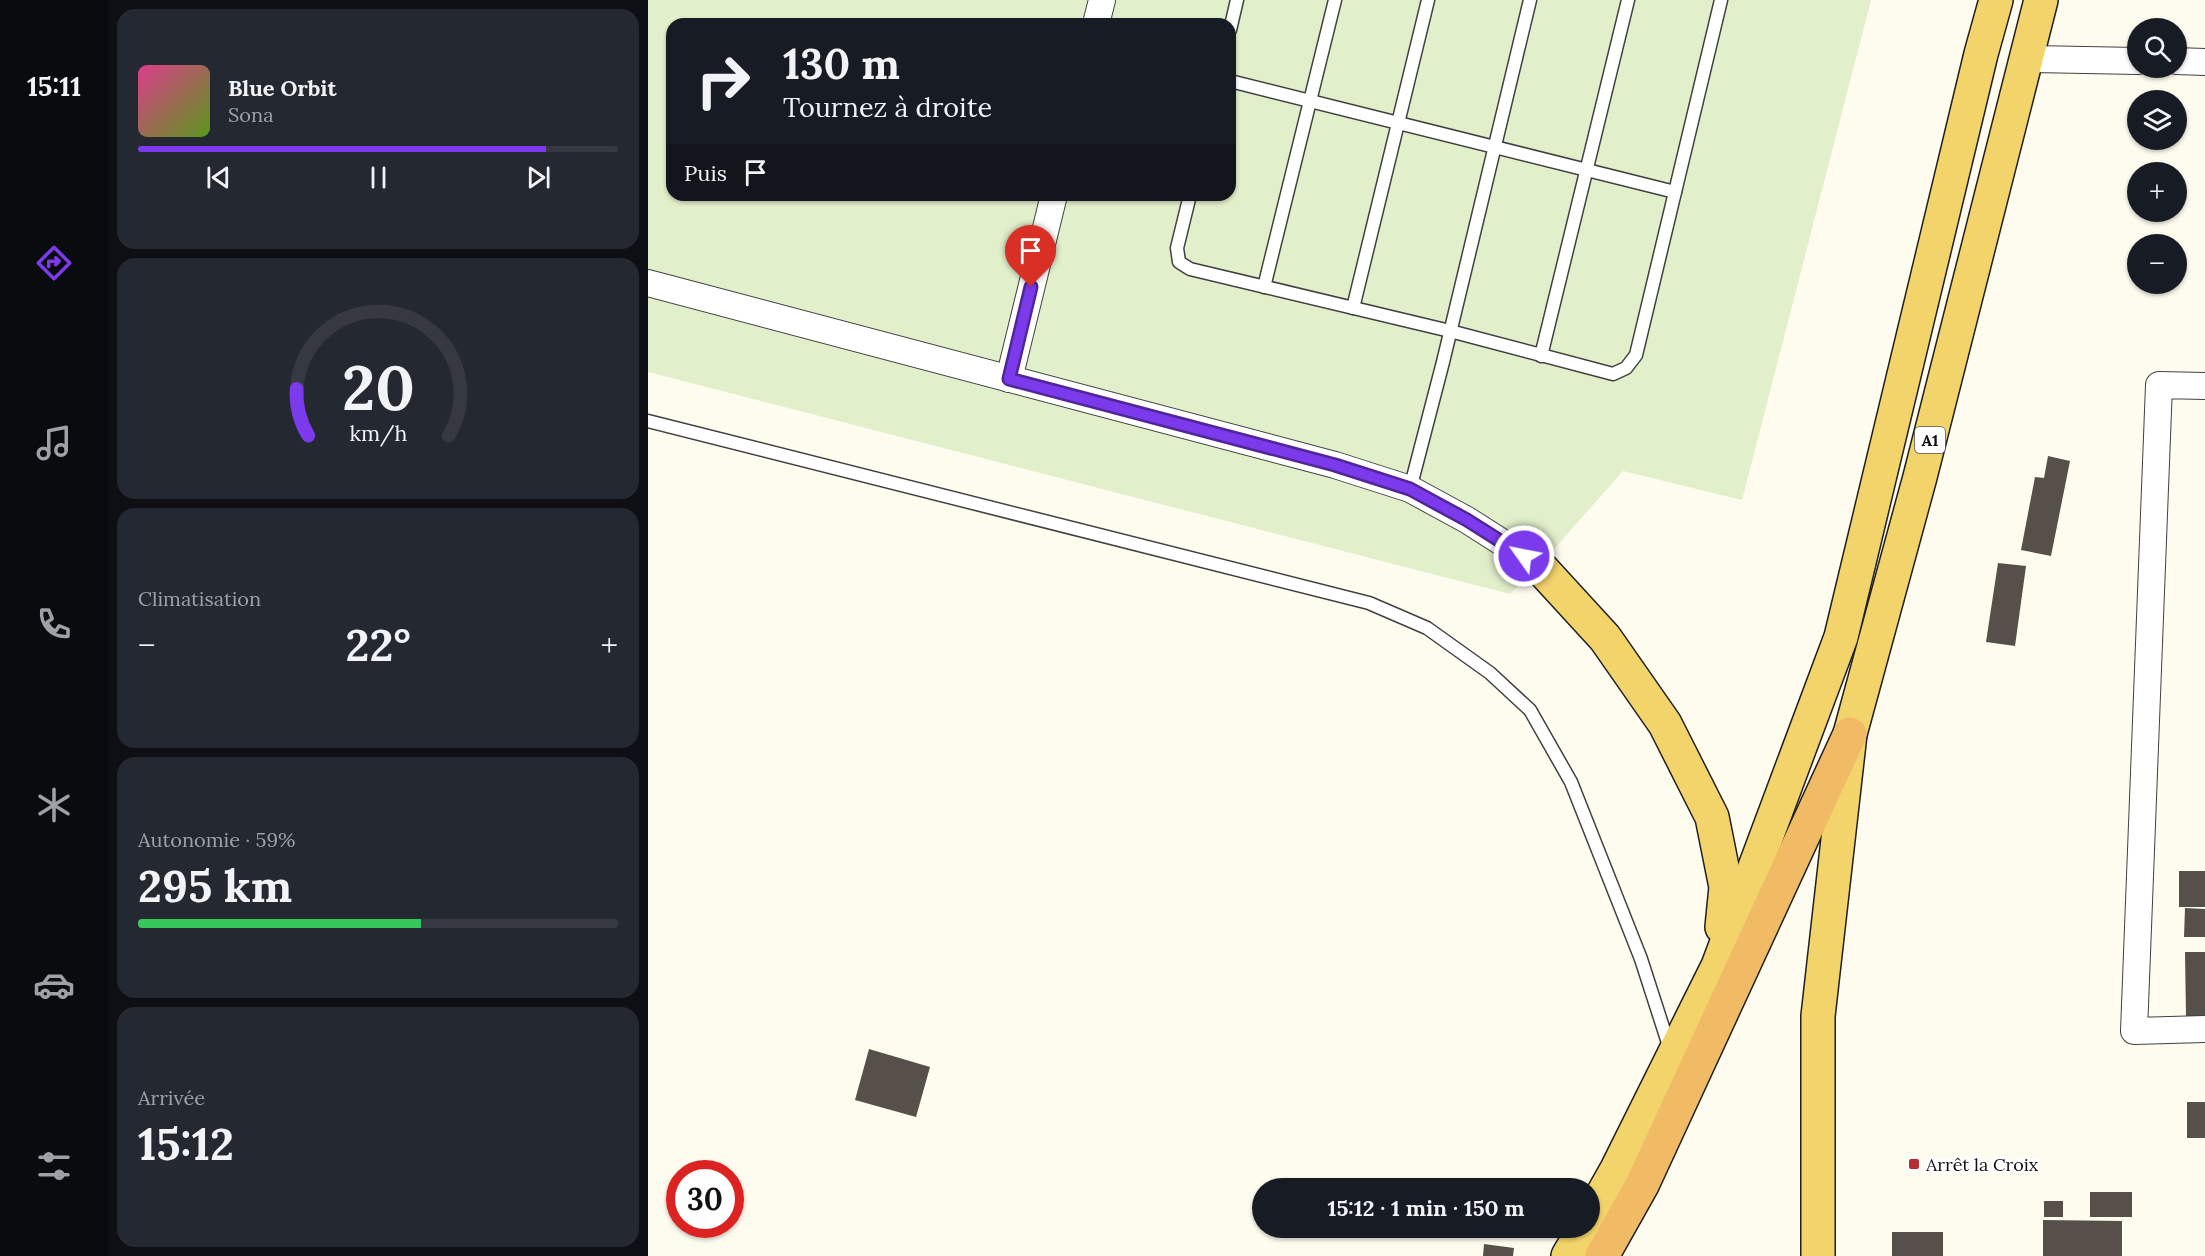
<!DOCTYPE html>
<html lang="fr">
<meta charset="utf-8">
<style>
:root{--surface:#171b24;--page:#242831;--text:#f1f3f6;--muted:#9ea1a6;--line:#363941;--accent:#7c3aed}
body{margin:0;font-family:Lora,serif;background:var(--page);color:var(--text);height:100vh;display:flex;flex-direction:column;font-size:22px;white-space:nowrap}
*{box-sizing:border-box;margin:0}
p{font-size:20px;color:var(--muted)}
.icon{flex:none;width:33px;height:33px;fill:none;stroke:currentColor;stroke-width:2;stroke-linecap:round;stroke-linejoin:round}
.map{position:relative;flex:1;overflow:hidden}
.side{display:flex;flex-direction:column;gap:9px;padding:9px;background:#0d0f14;width:540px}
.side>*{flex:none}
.guide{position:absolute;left:18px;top:18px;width:570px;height:183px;border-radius:18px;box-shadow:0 2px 4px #0004;background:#171b24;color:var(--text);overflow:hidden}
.buttons{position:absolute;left:1479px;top:18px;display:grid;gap:12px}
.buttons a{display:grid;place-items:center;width:60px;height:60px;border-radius:50%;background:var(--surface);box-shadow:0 2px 4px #0004;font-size:30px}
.speed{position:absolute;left:18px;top:1160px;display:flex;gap:12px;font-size:30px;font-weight:700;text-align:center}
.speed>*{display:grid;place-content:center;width:78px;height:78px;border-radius:50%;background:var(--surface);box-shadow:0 2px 4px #0004;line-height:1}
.speed .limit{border:9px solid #d22;background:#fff;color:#111}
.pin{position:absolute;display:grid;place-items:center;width:51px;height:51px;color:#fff;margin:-62px -26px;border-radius:50% 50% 50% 0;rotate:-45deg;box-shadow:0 0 6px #0007}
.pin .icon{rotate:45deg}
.me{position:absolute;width:66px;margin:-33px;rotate:303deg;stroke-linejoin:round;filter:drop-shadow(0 0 4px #0008)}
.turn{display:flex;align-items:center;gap:21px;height:126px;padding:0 18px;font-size:27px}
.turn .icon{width:78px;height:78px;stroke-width:2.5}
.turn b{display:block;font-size:42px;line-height:51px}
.then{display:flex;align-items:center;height:57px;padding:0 18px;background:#0003;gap:12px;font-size:22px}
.big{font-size:45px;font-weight:800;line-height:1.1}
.side .tile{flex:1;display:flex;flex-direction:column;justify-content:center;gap:9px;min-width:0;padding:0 21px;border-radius:18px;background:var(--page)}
.side .dial{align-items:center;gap:0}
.dial svg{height:156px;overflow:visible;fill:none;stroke:var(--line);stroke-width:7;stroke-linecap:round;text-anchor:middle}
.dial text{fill:var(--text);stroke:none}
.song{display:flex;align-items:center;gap:18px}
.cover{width:72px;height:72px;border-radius:9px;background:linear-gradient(135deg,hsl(330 70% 55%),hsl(90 70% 35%))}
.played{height:6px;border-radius:3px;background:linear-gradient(90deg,var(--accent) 85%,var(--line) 85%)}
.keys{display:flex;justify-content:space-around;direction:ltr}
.heat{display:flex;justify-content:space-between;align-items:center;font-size:33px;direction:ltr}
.charge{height:9px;border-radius:4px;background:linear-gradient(90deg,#34c759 59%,var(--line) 0)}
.trip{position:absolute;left:604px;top:1178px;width:348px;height:60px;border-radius:30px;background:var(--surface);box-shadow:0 2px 4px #0004;font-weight:800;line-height:60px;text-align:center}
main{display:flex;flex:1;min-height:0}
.dock{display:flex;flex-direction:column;width:108px;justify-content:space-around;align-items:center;background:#090b0e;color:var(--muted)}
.dock .icon{width:42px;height:42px}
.dock .active{color:var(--accent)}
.dock b{font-size:27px;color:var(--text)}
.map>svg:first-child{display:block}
</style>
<main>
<nav class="dock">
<b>15:11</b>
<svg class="icon active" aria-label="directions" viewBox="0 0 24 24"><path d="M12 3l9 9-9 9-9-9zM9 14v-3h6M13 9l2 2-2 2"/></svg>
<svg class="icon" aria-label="music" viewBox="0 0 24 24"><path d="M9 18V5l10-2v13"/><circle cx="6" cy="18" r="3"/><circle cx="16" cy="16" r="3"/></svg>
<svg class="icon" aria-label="phone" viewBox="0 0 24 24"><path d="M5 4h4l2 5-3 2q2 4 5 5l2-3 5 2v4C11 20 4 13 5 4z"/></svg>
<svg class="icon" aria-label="climate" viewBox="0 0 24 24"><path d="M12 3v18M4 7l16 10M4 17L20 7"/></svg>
<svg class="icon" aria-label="car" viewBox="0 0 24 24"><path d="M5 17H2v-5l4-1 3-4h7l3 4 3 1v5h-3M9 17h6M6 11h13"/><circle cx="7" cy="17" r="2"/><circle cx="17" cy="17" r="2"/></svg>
<svg class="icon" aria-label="filters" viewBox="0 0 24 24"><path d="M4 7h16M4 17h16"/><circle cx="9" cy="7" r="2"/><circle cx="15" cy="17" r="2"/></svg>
</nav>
<section class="side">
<div class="tile">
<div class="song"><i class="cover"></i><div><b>Blue Orbit</b><p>Sona</p></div></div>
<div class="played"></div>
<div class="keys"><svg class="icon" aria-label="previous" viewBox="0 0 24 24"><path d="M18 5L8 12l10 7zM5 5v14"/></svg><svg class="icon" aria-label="pause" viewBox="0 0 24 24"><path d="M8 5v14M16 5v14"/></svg><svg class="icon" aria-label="next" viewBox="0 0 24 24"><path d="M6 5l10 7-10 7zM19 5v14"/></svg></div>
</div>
<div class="tile dial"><svg viewBox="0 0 100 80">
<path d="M14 69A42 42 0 1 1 86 69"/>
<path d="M14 69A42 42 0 0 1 8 45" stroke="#7c3aed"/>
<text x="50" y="56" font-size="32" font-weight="700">20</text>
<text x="50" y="72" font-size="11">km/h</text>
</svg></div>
<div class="tile"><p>Climatisation</p>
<div class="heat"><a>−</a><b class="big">22°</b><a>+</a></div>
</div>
<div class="tile"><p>Autonomie · 59%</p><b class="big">295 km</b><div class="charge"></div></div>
<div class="tile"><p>Arrivée</p><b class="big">15:12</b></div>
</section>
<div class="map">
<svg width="1557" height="1256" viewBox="0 0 1557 1256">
<rect width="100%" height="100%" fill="#fefcef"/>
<path fill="#e2efcb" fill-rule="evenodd" d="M0,0H1223L1094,500L975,471L891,566L862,594L0,372ZM24,24H582V195H24Z"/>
<g fill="#564f4a">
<path d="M1400,456L1422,461L1403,556L1373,550L1387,477L1396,478Z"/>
<path d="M1350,563L1378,566L1367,646L1338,642Z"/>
<rect x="1531" y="871" width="26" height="36"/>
<path d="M1537,908L1557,909V937H1536Z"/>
<path d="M1537,952H1557V1017H1538Z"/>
<path d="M221,1049L282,1067L268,1117L207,1100Z"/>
<rect x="1539" y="1102" width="18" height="36"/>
<rect x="1442" y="1192" width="42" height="25"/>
<rect x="1396" y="1201" width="19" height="16"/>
<path d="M1395,1220L1474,1221V1256H1395Z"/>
<rect x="1244" y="1232" width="51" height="24"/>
<path d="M836,1244L866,1248L865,1256H835Z"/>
</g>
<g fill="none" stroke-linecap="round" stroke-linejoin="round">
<defs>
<g id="service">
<path d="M582,30L589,0"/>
<path d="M582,81L1027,192"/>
<path d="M542,195L529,248L531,262L542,269L802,331L965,374L978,368L988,355L1073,0"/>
<path d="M616,287L687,0"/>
<path d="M705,308L780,0"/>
<path d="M893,356L980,0"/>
<path d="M0,421L721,603L779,628L842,673L882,710L923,782L993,959L1022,1049"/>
<path d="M762,489L795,362L882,0"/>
</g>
<g id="minor">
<path d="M448,24L454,0"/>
<path d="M1378,59L1490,61"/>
<path d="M1528,61L1557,62"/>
<path d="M0,283L687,465L762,489L819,520L891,566"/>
<path d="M361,379L406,195"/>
<path d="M1557,386L1511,385L1486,1031L1557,1029"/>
</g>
<g id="primary">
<path d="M891,566L957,638L1017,724L1064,817L1078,887L1074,927"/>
<path d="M942,1217L969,1169L1070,966L1193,637L1333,54L1348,0"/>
<path d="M920,1256L937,1227"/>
<path d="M1170,1256V1016L1202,734L1272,477L1393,0"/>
</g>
<path id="trunk" d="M954,1256L994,1185L1202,734"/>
</defs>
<use href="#service" stroke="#414141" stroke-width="15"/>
<use href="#minor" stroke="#414141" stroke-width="28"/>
<use href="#primary" stroke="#1f1f1f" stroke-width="36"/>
<use href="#trunk" stroke="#1f1f1f" stroke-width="36"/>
<use href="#service" stroke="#fff" stroke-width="12"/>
<use href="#minor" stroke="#fff" stroke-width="26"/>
<use href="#primary" stroke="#f2d46b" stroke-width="33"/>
<use href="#trunk" stroke="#f0bb64" stroke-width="33"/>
</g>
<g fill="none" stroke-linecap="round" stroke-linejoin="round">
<defs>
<path id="route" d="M383,287L361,379L687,465L762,489L819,520L876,556"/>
</defs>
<use href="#route" stroke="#51269a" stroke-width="15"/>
<use href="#route" stroke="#7c3aed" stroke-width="10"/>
</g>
<rect fill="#b82b30" stroke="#fff" stroke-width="2" x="1260" y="1158" width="12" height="12" rx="3"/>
<g text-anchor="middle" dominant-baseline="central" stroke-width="6" stroke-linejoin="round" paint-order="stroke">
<rect fill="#fff" stroke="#565656" stroke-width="1.5" x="1267" y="427" width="30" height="26" rx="4.5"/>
<g font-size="16" font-weight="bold" fill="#0e0e0e">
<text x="1282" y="440">A1</text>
</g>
<g font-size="18" fill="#0e0e0e" stroke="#fff" text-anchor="start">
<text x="1278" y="1164">Arrêt la Croix</text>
</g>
</g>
</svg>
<div class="buttons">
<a><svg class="icon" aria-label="search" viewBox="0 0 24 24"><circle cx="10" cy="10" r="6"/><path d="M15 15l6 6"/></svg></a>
<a><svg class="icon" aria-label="layers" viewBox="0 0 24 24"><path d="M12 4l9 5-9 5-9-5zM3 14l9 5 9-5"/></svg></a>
<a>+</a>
<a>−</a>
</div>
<div class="speed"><div class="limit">30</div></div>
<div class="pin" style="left:383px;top:287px;background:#d93025"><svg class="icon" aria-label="arrive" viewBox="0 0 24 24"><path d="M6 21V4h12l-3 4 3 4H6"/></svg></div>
<svg class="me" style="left:876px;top:556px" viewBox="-20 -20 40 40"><circle r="17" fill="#7c3aed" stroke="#fff" stroke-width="3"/><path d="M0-11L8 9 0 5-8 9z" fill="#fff"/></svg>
<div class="trip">15:12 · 1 min · 150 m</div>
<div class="guide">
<div class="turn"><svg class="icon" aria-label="right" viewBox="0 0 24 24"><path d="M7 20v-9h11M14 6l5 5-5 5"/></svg><div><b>130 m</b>Tournez à droite</div></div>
<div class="then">Puis<svg class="icon" aria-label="arrive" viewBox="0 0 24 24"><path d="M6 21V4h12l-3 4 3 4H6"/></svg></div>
</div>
</div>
</main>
